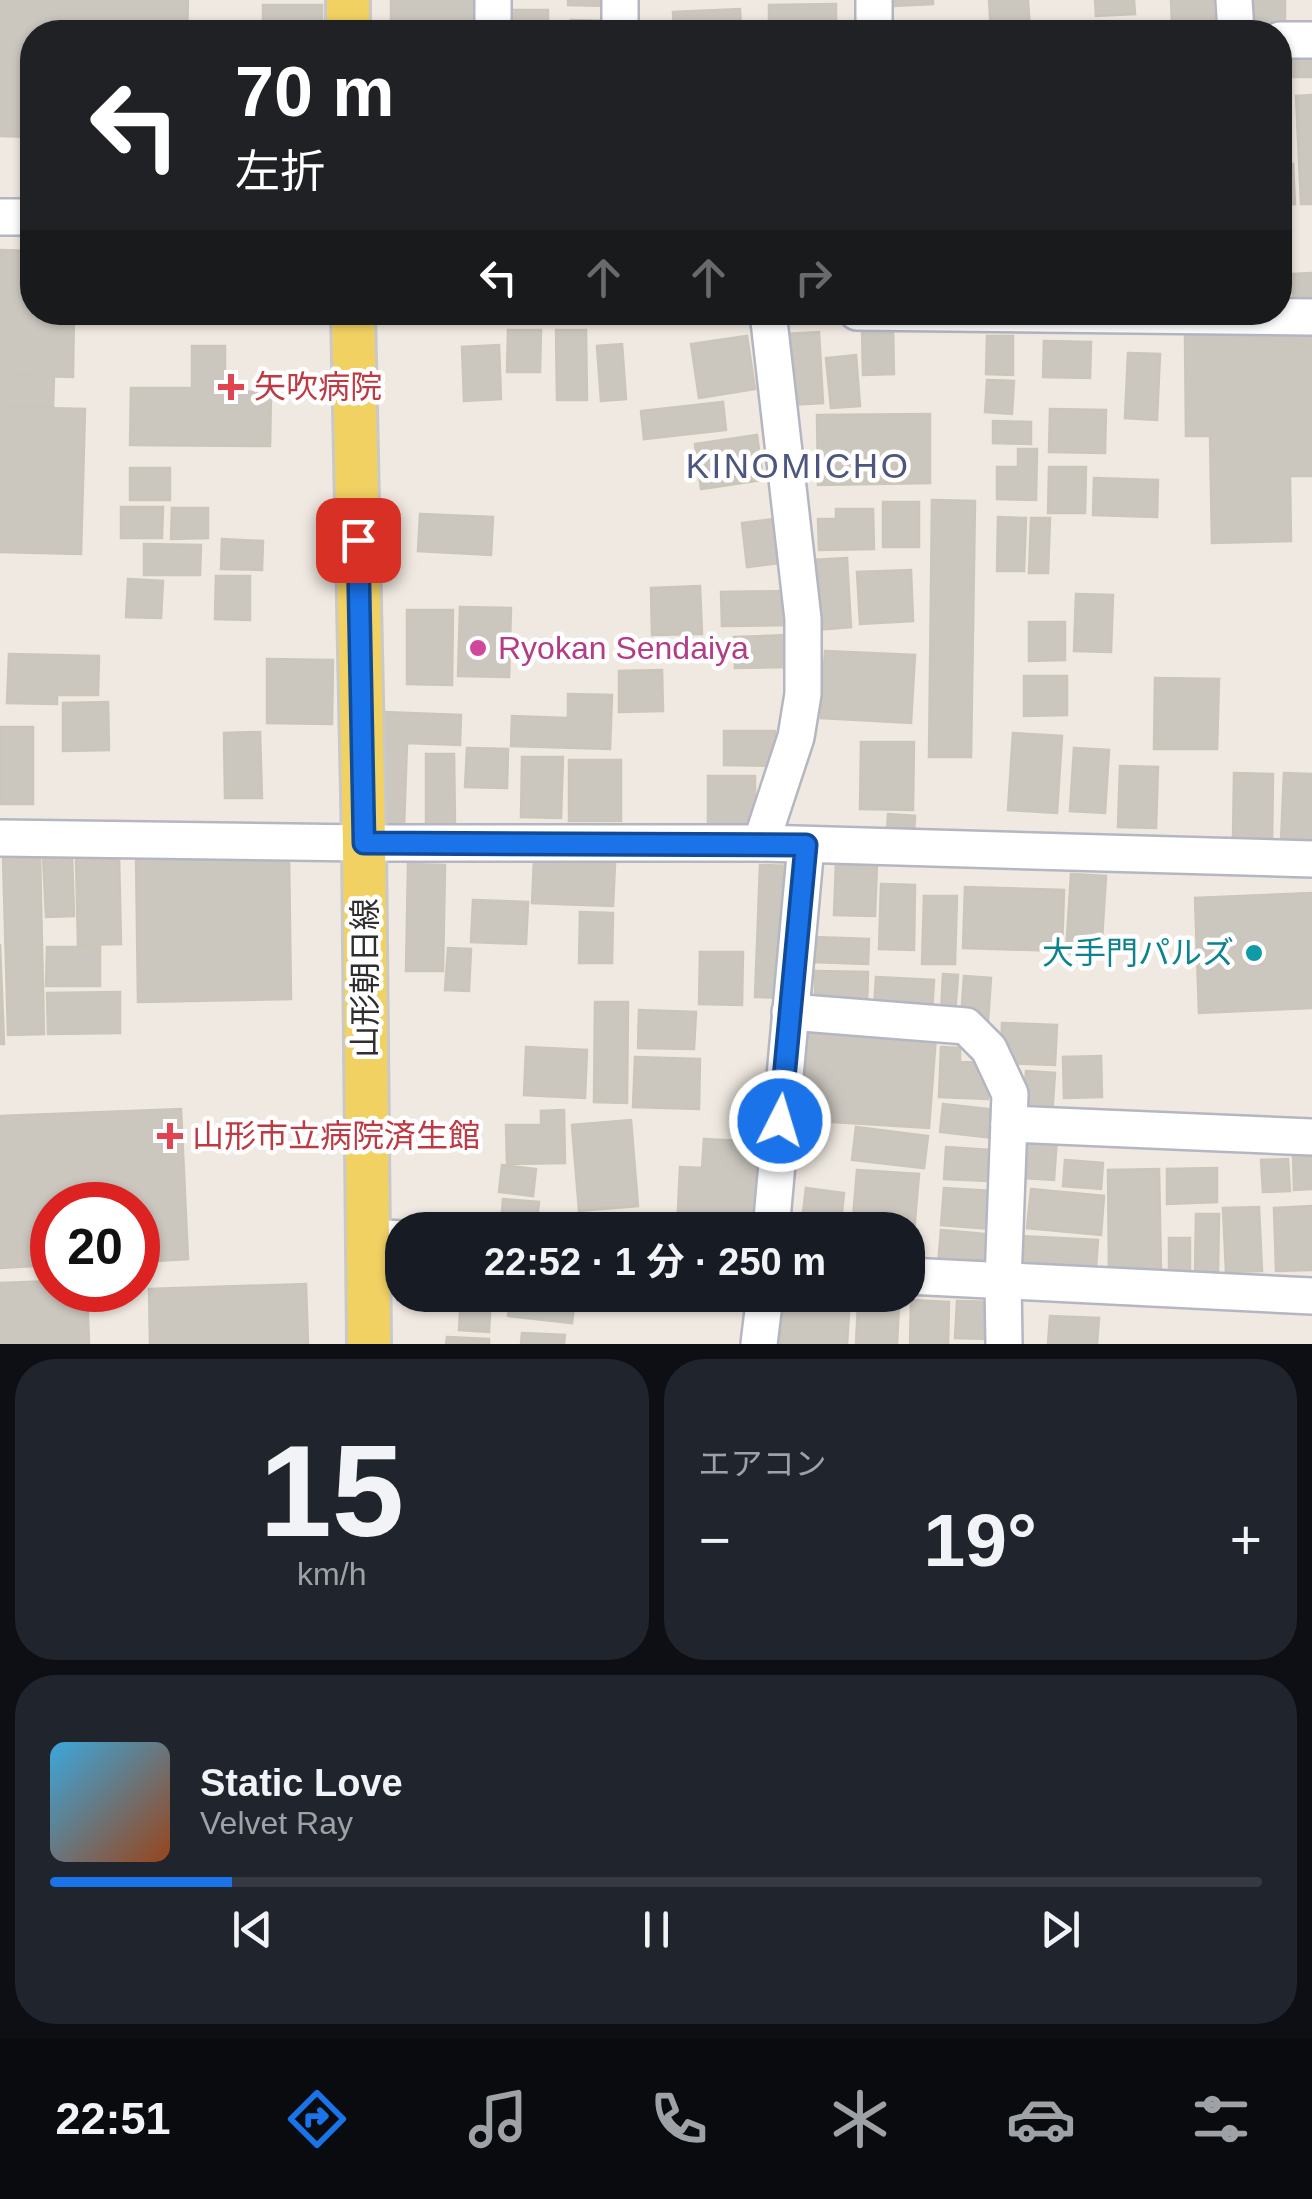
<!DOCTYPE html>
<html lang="ja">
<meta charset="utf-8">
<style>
:root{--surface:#171b24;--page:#20242c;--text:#f1f3f6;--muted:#9ea1a6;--line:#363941;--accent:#1a73e8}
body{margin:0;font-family:Helvetica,"Noto Sans JP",sans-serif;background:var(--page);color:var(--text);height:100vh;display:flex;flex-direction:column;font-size:38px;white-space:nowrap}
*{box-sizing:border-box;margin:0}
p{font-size:32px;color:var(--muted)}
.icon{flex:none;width:55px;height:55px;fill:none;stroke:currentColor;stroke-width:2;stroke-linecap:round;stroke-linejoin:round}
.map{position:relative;height:1344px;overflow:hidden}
.drawer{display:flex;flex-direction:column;gap:15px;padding:15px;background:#0d0f14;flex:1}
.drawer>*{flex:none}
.hud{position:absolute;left:20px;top:20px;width:1272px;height:305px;border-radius:40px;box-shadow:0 2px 8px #0004;background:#202124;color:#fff;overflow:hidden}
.speed{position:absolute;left:30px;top:1182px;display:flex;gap:20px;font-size:50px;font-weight:700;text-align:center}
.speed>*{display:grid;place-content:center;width:130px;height:130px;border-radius:50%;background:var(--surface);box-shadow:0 2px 8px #0004;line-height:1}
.speed .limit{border:15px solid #d22;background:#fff;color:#111}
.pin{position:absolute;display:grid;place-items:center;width:85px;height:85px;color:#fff;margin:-42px;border-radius:20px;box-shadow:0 5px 15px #0006}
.me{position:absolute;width:110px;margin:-55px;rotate:5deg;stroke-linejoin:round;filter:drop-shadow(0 0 8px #0008)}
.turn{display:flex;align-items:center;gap:35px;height:210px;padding:0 50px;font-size:45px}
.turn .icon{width:130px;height:130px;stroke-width:2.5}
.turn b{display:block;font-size:70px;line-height:85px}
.lanes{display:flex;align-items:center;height:95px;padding:0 50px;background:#0003;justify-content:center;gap:50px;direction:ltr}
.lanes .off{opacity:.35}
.big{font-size:75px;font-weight:700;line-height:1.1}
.drawer .tile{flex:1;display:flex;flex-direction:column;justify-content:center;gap:15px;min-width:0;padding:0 35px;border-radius:40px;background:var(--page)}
.drawer .dial{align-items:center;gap:0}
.dial b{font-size:130px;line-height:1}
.song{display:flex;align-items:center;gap:30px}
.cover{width:120px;height:120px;border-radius:15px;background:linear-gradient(135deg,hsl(200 70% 55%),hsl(20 70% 35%))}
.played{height:10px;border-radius:5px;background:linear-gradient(90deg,var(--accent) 15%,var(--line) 15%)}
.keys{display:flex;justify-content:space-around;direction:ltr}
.heat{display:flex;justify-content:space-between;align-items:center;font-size:55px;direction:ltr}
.drawer .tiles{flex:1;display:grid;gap:15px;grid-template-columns:1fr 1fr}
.tile:last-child{grid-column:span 2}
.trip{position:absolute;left:385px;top:1212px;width:540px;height:100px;border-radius:40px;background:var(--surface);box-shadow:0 2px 8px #0004;font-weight:700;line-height:100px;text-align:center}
.dock{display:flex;height:160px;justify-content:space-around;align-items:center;background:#090b0e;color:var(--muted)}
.dock .icon{width:70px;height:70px}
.dock .selected{color:var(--accent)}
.dock b{font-size:45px;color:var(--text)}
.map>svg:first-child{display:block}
</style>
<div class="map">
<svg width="1312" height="1344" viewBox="0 0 1312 1344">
<rect width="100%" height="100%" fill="#efe9e1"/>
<g fill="#cbc7bf" stroke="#cbc5ba" stroke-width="2.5">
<path d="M0,0H188L187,32H32V137L0,136Z"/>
<rect x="391" y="0" width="90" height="32"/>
<path d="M568,0H606V6L568,5Z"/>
<path d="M894,0H933V4L894,6Z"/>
<path d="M989,0H1028L1030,32H991Z"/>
<path d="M1095,0H1134L1135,14L1096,16Z"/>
<path d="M1171,0H1213L1214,22L1172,24Z"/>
<path d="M1249,0H1285V22L1250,23Z"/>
<path d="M836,4V32H769V5Z"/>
<rect x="263" y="5" width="59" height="27"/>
<path d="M740,9L741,32H674L673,12Z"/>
<rect x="509" y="10" width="39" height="22"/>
<path d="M571,20L610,21L609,32H571Z"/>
<rect x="1292" y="50" width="20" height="27"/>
<path d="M1312,95V204H1301L1296,96Z"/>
<path d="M1280,164H1293L1295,204L1280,205Z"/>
<path d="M1280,216H1289L1288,261H1280Z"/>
<path d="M0,250L32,251V312H74L73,377L0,375Z"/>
<rect x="1280" y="271" width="7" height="32"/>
<path d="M1312,273V306L1293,307V274Z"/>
<path d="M893,326L894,374L863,375L862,327Z"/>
<path d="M508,330H541L540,372H507Z"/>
<path d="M556,330H586L587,400H557Z"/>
<path d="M819,332L823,403L790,405L786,334Z"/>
<path d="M1312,334V476H1290L1291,541L1212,543L1210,436H1186L1185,336Z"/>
<path d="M747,336L755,389L699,398L691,344Z"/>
<path d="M987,336H1013V375L986,374Z"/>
<path d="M1044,341L1091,342L1090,378L1043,377Z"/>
<path d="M622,344L626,399L601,401L597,346Z"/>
<path d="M499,345L501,399L464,401L462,347Z"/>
<path d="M192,346H225V391L271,392L270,446L130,445L131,388H192Z"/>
<path d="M1128,353L1160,354L1157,420L1125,418Z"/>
<path d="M856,355L860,406L831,408L826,358Z"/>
<path d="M0,375L54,376L53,408L0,407Z"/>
<path d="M987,380L1014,381L1012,414L985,412Z"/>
<path d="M723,402L726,430L644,439L641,411Z"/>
<path d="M0,407L85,409L81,554L0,552Z"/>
<path d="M1050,409L1106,410L1105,453L1049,452Z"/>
<path d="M930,414V483L818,485L817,415Z"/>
<path d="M993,421L1031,422V444L993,443Z"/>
<path d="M757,435L763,480L701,489L695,444Z"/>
<path d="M1018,449H1037L1036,500L997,499V467H1018Z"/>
<path d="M1049,467H1086L1085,513H1048Z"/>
<rect x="130" y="468" width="40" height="32"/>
<path d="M1094,478L1158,480L1157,517L1093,515Z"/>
<path d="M932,500L975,501L971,757H929Z"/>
<rect x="883" y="502" width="36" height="45"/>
<path d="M121,507H163L162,538H121Z"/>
<path d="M172,508H208V538L171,539Z"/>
<path d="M836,509H873L874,549L819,550L818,519H836Z"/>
<path d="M420,514L493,517L491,555L418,551Z"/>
<path d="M998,517L1026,518L1024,571H997Z"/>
<path d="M782,518L788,562L747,567L742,523Z"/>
<path d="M1031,518H1050L1048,573H1029Z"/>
<path d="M222,539L263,541L262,570L221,569Z"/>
<path d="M144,544L201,545L200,575H144Z"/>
<path d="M847,558L851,627L816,630L812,560Z"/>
<path d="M911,570L913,621L860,624L857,572Z"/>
<path d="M216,576H250V620L215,619Z"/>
<path d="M128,579L163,581L161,618L126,617Z"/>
<path d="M700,586L702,634L652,635L651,588Z"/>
<path d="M789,591L790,625L722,626L721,592Z"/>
<path d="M1076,594L1113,595L1111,652L1074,651Z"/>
<path d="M460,607L511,608L509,677L458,676Z"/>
<path d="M407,610H453L452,685L407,684Z"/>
<path d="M1029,622H1065V660L1029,661Z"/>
<path d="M788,635V667L735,668L734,637Z"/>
<path d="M825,651L915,655L911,723L821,718Z"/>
<path d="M9,654L99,656L98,695H57V704L7,703Z"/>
<path d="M267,659L333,660L332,724L267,723Z"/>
<path d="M662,670L663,711L619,712V671Z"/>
<path d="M1024,676H1067V715L1024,716Z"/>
<path d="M1155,678L1219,679L1217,749H1154Z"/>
<path d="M568,694L612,695L610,749L511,746L512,716L568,718Z"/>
<path d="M108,702L109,750L63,751V703Z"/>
<path d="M383,712L461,715L460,745L407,743L404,827H379Z"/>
<rect x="1" y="727" width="32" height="77"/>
<path d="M724,731H775V766L724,765Z"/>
<path d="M260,732L262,798H225L224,733Z"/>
<path d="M1013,733L1062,736L1057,813L1008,810Z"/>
<path d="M861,742H914L913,810L860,809Z"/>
<path d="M467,748L508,749L507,788L465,787Z"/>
<path d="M1074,748L1109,750L1105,813L1070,811Z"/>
<path d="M426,754H454L455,826H426Z"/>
<path d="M522,757H563L561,818L521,817Z"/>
<rect x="569" y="760" width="52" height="61"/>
<path d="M1120,766L1158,767L1156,828L1118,827Z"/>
<path d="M1234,773L1273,774L1272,844L1233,843Z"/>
<path d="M1284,773L1312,774V843L1281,841Z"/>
<rect x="708" y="776" width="47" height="53"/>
<path d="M888,814L915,816L914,834L887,832Z"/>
<path d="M289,854L291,999L138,1002L136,856Z"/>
<path d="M72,855L74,916L46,917L43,856Z"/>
<path d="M40,856L44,1034L8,1035L3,857Z"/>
<path d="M119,857L121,944L78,945L76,858Z"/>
<path d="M534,860L615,864L613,906L532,903Z"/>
<path d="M836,862L877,864L875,916L834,915Z"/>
<path d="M408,864L445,865L443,971H406Z"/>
<path d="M760,865L791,866L786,998L755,997Z"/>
<path d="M1071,874L1106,876L1101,956L1066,953Z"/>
<path d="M881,884L915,885L914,950L879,949Z"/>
<path d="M965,887L1064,890L1062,951L963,948Z"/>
<path d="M1312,893V1008L1199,1013L1195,898Z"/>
<path d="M924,896H957L955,964H922Z"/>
<path d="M473,900L528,902L526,944L471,942Z"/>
<path d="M580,912L613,913L612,963H579Z"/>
<path d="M813,937L869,939L868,964L812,962Z"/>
<path d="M0,944L4,1044H0Z"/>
<path d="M47,947H100V986H46Z"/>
<path d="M448,948L471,949L469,991L445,990Z"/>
<path d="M700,952H743L742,1005L699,1004Z"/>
<path d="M815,971L868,972L867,1004L815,1003Z"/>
<path d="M943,974L958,975L955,1015L941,1014Z"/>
<path d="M964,976L991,978L988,1021L961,1019Z"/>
<path d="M876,977L934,980L932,1012L874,1009Z"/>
<path d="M120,992V1033L48,1034L47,993Z"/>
<path d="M595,1002H628L627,1103L594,1102Z"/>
<path d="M639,1010L696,1012L694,1049L638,1048Z"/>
<path d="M1002,1023L1057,1025L1055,1065L1001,1063Z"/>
<path d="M808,1027L936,1036L929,1128L801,1120Z"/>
<path d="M526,1047L587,1050L585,1098L524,1095Z"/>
<path d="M941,1047L960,1048V1062L990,1063L988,1099L939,1097Z"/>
<path d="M1101,1056L1102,1097L1064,1098L1063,1057Z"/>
<path d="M635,1057L700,1059L699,1109L633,1107Z"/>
<path d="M1026,1071L1055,1073L1052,1116L1023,1114Z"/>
<path d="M943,1104L998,1110L995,1138L940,1132Z"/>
<path d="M181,1109L188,1259L138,1262V1205H52V1265L0,1268V1116Z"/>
<path d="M564,1110L565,1163L507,1164L506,1125H541V1111Z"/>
<path d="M631,1120L638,1206L579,1211L572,1125Z"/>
<path d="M856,1127L928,1136L924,1168L852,1160Z"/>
<path d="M1027,1136L1057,1138L1054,1180L1024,1178Z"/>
<path d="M704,1139L761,1142L757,1230H677L680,1167L702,1168Z"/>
<path d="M946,1147L990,1150L988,1181L944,1179Z"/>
<path d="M1312,1151V1189L1294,1190L1293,1152Z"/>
<path d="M1288,1159L1290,1191L1263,1192L1261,1160Z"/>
<path d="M1065,1160L1103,1163L1101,1189L1063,1186Z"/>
<path d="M502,1165L536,1169L533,1196L499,1192Z"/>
<path d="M1217,1168V1202L1167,1204V1169Z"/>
<path d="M1159,1169L1161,1272L1109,1273L1108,1170Z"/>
<path d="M857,1170L919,1174L912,1256H908V1230H852Z"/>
<path d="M806,1188L844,1193L840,1230L801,1229Z"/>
<path d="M944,1188L992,1191L990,1229L941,1225Z"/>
<path d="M1031,1189L1104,1196L1101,1235L1027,1228Z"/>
<path d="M503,1199L539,1202L536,1229L501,1226Z"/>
<path d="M1312,1206V1270L1276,1271L1274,1208Z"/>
<path d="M1259,1207L1262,1271L1226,1272L1223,1208Z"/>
<path d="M1196,1214H1219L1218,1275H1195Z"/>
<path d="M941,1230L995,1235L992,1268L938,1264Z"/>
<path d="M1020,1236L1098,1240L1096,1267L1018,1264Z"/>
<rect x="1169" y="1238" width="21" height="41"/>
<path d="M52,1281V1290H87L89,1344H0V1283Z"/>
<path d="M306,1284L308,1344H150L149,1289Z"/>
<path d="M461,1295H491L489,1332L459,1330Z"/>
<path d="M510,1295H575L572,1323L508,1316Z"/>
<path d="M783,1295L850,1297L847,1344H780Z"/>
<path d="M911,1300L949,1302L948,1344H910Z"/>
<path d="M957,1301L994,1302L992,1339L955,1338Z"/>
<path d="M858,1303L899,1305L897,1344H856Z"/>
<path d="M1050,1316L1099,1318L1097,1344H1048Z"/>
<path d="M522,1333L565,1335L564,1344H521Z"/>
<path d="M447,1337L489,1339V1344H446Z"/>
</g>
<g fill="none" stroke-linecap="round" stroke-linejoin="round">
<defs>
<g id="minor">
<path d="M620,0V32"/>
<path d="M874,0V32"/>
<path d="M1234,0L1236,32"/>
<path d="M493,32V0"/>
<path d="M1280,40H1312"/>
<path d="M0,217H32"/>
<path d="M857,312L1312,317"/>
<path d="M0,838L364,843H761L1312,859"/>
<path d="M761,843L796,737L803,694V619L768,312"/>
<path d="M790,1012L966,1026L989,1049L1010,1094L1003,1282L1004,1344"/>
<path d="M1009,1124L1312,1137"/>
<path d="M771,1230L806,845"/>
<path d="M367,1237L402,1239"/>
<path d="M908,1276L1312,1296"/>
<path d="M759,1344L765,1295"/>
</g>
<g id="major">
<path d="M348,0V32"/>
<path d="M353,312L364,843L369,1344"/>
</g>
</defs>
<use href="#minor" stroke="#b4b7c1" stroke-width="40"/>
<use href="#major" stroke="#c9c9c9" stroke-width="48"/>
<use href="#minor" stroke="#fff" stroke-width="35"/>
<use href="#major" stroke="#f2d163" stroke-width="42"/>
</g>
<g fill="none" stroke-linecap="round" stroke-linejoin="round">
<defs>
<path id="route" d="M358,540L364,843L806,845L780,1121"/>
</defs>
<use href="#route" stroke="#114b97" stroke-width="25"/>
<use href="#route" stroke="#1a73e8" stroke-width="18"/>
</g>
<g fill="#e0444e" stroke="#fff" stroke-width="4">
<path d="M226 372h10v10h10v10h-10v10h-10v-10h-10v-10h10z"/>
<path d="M165 1121h10v10h10v10h-10v10h-10v-10h-10v-10h10z"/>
</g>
<circle fill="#d1479c" stroke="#fff" stroke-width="4" cx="478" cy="648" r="10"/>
<circle fill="#0f9aa8" stroke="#fff" stroke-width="4" cx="1254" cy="953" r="10"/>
<g text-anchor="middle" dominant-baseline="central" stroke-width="9" stroke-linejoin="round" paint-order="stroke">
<g font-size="32" fill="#be3a42" stroke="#fff" text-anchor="start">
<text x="254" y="387">矢吹病院</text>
<text x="192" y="1136">山形市立病院済生館</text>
</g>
<g font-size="32" fill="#b23c85" stroke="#fff" text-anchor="start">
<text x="498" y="648">Ryokan Sendaiya</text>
</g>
<g font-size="32" fill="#0d838f" stroke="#fff" text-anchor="end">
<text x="1234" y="953">大手門パルズ</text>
</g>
<g font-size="32" fill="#2e2e2e" stroke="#fff">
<text transform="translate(365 978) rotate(-90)">山形朝日線</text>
</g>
<g font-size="35" letter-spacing="2.5" fill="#4d5680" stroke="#fff">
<text x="798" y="465">KINOMICHO</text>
</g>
</g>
</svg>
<div class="speed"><div class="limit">20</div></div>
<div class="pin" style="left:358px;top:540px;background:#d93025"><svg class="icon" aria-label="arrive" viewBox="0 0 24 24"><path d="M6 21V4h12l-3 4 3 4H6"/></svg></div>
<svg class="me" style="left:780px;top:1121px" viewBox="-20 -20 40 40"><circle r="17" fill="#1a73e8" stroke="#fff" stroke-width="3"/><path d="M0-11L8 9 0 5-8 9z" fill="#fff"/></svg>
<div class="trip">22:52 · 1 分 · 250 m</div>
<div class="hud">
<div class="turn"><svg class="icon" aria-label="left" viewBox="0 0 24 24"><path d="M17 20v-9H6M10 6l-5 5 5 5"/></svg><div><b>70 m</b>左折</div></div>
<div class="lanes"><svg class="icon" aria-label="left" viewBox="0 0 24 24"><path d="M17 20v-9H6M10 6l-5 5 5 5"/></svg><svg class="icon off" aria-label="ahead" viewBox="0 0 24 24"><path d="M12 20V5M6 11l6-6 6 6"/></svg><svg class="icon off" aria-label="ahead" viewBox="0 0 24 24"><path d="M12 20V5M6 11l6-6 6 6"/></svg><svg class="icon off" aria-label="right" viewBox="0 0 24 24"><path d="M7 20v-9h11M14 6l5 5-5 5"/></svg></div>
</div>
</div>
<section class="drawer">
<div class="tiles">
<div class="tile dial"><b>15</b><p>km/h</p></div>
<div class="tile"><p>エアコン</p>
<div class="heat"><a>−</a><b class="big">19°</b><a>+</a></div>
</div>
<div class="tile">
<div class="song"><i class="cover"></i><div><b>Static Love</b><p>Velvet Ray</p></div></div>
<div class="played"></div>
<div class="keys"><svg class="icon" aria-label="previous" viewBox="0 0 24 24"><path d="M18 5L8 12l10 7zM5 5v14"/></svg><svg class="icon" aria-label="pause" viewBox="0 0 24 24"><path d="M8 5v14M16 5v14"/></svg><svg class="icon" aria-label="next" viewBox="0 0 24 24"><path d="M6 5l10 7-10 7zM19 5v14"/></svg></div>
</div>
</div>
</section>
<nav class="dock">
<b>22:51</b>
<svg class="icon selected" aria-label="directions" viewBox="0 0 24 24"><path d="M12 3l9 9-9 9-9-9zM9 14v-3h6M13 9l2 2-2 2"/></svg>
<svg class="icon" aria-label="music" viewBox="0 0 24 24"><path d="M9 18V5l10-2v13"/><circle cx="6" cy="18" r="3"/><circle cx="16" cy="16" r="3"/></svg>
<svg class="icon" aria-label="phone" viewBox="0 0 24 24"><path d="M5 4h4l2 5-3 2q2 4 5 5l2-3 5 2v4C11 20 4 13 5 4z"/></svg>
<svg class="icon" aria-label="climate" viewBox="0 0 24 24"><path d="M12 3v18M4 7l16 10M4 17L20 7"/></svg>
<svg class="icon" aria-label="car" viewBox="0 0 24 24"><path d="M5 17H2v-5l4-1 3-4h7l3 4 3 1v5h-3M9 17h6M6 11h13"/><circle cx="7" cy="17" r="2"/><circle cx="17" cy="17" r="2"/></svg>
<svg class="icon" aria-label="filters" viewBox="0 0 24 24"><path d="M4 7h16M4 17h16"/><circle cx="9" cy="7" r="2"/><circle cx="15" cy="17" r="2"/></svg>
</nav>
